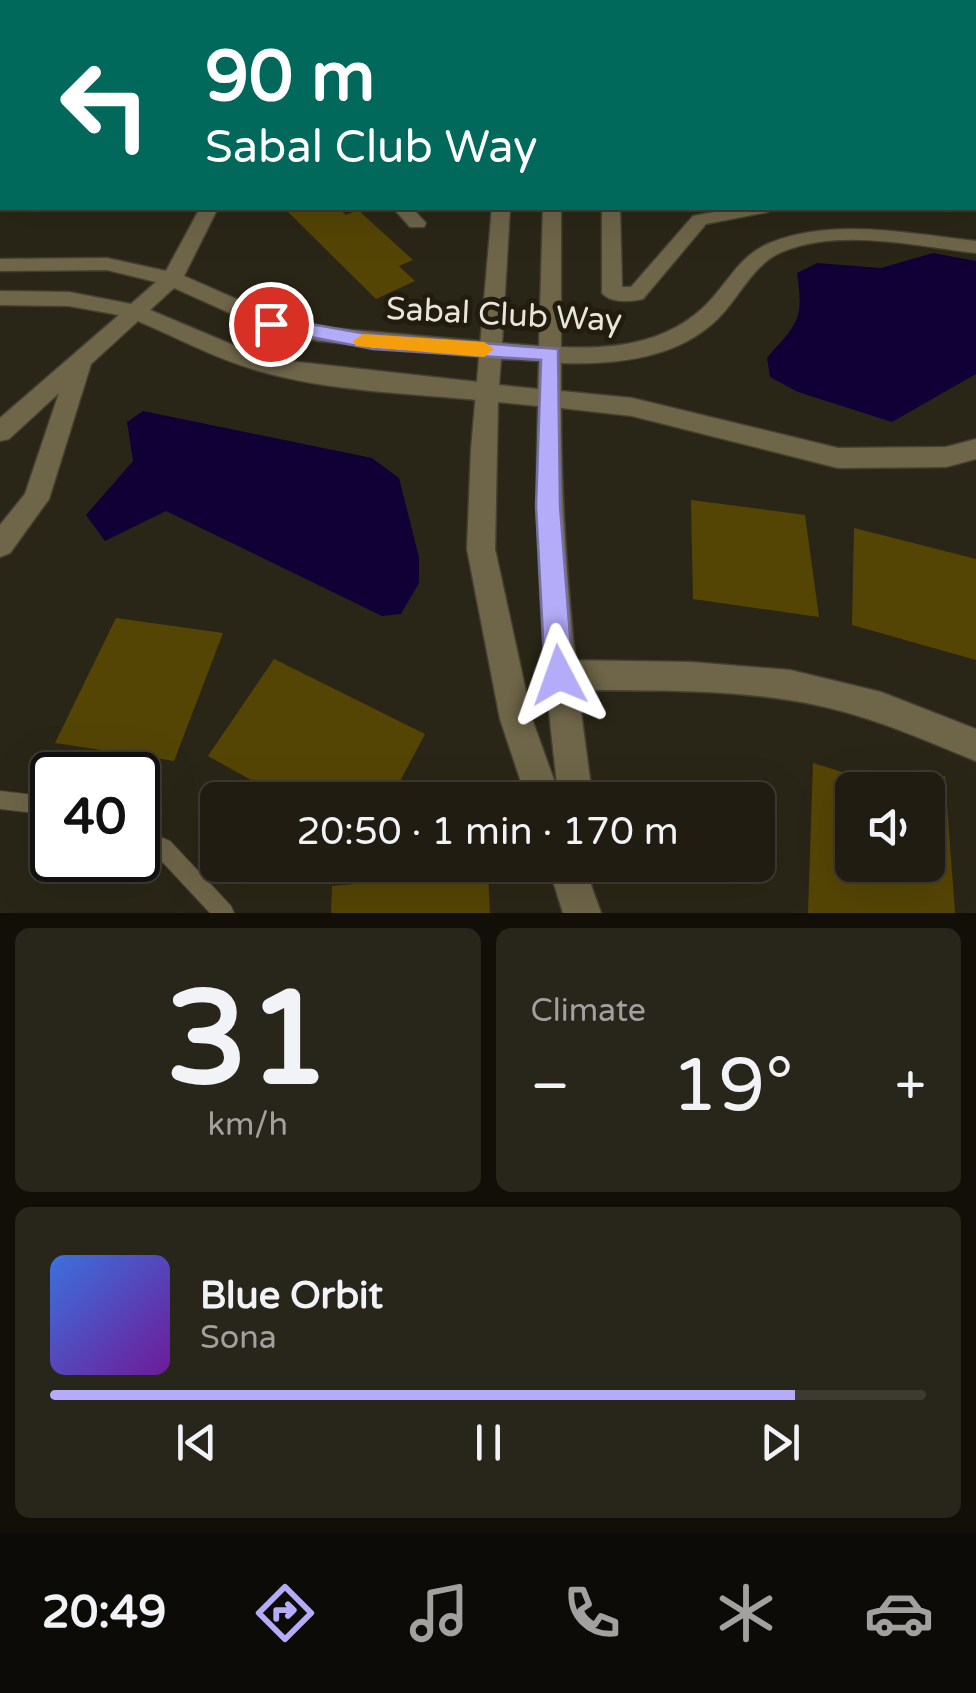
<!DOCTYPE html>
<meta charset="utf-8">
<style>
:root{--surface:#201c11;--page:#28251a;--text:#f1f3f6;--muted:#a2a19f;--line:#3d3a31;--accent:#b4acf9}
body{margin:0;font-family:"Varela Round",sans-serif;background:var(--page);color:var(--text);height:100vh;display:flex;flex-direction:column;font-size:38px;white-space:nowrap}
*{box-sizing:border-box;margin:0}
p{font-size:32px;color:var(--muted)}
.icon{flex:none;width:55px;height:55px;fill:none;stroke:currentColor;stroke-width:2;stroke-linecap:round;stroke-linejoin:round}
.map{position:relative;height:913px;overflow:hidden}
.panel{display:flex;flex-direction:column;gap:15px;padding:15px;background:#120f09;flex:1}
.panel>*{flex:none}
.guide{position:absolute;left:0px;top:0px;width:978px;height:210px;box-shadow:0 10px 40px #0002,0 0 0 2px var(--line);background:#00695c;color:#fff;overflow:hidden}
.tools{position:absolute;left:835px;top:772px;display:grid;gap:20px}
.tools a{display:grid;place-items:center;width:110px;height:110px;border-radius:15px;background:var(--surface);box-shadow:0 10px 40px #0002,0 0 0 2px var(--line);font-size:50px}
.speed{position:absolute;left:30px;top:752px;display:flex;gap:20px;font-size:50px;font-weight:700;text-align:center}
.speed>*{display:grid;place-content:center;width:130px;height:130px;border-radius:50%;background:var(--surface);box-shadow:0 10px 40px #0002,0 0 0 2px var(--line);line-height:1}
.speed .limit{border:5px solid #111;border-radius:15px;background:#fff;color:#111}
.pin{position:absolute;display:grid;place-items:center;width:85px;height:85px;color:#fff;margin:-42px;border:5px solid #fff;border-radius:50%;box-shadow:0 2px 10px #0007}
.me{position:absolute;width:110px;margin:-55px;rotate:356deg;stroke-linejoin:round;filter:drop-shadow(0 0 8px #0008)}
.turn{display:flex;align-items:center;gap:35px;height:210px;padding:0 40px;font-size:45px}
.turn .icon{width:130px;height:130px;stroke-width:2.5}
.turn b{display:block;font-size:70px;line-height:85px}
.big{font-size:75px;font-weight:600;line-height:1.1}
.panel .card{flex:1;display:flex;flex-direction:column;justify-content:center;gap:15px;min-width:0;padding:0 35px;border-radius:15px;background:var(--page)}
.panel .dial{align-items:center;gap:0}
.dial b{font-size:130px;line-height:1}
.song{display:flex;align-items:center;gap:30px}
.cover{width:120px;height:120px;border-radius:15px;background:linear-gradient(135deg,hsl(220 70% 55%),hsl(280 70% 35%))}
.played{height:10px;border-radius:5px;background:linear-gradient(90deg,var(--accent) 85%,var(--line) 85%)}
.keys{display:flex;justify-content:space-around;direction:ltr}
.heat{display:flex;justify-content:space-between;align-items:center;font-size:55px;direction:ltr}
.panel .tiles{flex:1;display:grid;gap:15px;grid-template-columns:1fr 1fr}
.card:last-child{grid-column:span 2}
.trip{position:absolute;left:200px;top:782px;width:575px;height:100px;border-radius:15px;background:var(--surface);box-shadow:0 10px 40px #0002,0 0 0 2px var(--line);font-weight:600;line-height:100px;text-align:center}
.tabs{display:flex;height:160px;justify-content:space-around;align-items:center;background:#0d0b07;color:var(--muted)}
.tabs .icon{width:70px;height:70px}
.tabs .selected{color:var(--accent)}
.tabs b{font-size:45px;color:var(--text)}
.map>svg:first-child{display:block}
</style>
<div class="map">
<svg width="976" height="913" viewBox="0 0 976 913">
<rect width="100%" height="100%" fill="#2a2617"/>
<g fill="#110036">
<path d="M933,253L976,261V374L892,422L798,392L770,377L767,358C798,322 804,321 797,273L817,263L881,268Z"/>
<path d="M143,411L372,458L399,478L419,557V583L401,614L382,616L166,511L105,541L86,515L133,461L127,422Z"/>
</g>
<g fill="#554505">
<path d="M284,208H338L346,215L358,210L413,260L399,266L415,281L376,299Z"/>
<path d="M691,500L805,515L819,617L693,599Z"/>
<path d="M854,528L976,559V660L852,625Z"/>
<path d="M116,618L223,633L174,761L55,743Z"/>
<path d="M274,659L425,734L390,800H287L208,756Z"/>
<path d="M813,763L852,775V865H928V777L945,776L955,913H808Z"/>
<path d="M488,872L490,913H331L332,886Z"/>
</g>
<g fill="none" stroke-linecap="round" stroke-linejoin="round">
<defs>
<g id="service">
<path d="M975,137L976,138V144L975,143Z"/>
<path d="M975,190H976L975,197Z"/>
<path d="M0,791L52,797V815L0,809Z"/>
<path d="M138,828L170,841L231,906L234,913H210L156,855L138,847Z"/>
</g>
<g id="minor">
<rect x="272" y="0" width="12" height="2"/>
<path d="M799,0H813L814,2H800Z"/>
<path d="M2,98V109L0,110V99Z"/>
<rect x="0" y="149" width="2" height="10"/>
<path d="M200,208H218L184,276L277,317L318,327L491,342L502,350L491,358L318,341L263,328L174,288L150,310L233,345L280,360L487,383L495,386L499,392L495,398L487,401C411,393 332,392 259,371C216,359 178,338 138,321L91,364L49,499L10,553L0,557V525L25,494L59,393L9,439L0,441V418L119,315L69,306L0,305V291L69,292L131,304L156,282L107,270L0,271V259L107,258L166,271Z"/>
<path d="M393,208H412L426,223L424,227H410Z"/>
<path d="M602,208H620L622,287H631L693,216L735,208H770L768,212L706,224L643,299C631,302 610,303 602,293Z"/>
<path d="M559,660L691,662L790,670L881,692L976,729V761C926,741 878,719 825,707C738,687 647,691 559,690L548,686L544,675L548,664Z"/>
</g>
<g id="tertiary">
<rect x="566" y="0" width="12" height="2"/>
<path d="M492,208H510L502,343L539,346L543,208H561V347C619,350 676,342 715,295C732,275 744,253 770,243C834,217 910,234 976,241V253C916,246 842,228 784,251C756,262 744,289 725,311C685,358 619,365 561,363V391L632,398L838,448L946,447L976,439V459L946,467L838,468L632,416L561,408C561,540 574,669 593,800H527L500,719L467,549L471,450ZM501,359L539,361L538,389L499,385ZM498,402L538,406C534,535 542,663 558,791L532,719L495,549Z"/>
<path d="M548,865H584L601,913H563Z"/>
</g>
<g id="secondary">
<path d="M852,0H866L867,2H853Z"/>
<path d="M886,0H901L902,2H887Z"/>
<rect x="975" y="57" width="1" height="9"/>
<path d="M975,86L976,87V97L975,96Z"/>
</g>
</defs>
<use href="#service" stroke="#454132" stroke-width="2"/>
<use href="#minor" stroke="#454132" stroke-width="3"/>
<use href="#tertiary" stroke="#454132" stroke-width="3"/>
<use href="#secondary" stroke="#454132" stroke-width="3"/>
<use href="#service" fill="#6f6649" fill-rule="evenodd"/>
<use href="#minor" fill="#6f6649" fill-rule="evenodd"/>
<use href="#tertiary" fill="#6f6649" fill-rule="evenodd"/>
<use href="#secondary" fill="#988a5b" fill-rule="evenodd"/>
</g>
<path fill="#b4acf9" stroke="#7570a2" stroke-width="2.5" d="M271,317L373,335L558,349L560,506L573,675L569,685L559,689L549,685L545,675L536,506L541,360L373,349L264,328V319Z"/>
<path fill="#f59e0b" d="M363,334L484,342L494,349L484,357L356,346L353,341Z"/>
<g text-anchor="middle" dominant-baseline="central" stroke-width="10" stroke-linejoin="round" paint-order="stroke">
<g font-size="32" fill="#e8e5db" stroke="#211c0e">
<text transform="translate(504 315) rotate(3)">Sabal Club Way</text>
</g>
</g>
</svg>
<div class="tools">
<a><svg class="icon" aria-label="sound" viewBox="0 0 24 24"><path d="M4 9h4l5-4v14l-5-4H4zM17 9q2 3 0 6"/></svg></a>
</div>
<div class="speed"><div class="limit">40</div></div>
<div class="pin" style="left:271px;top:324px;background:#d93025"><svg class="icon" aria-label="arrive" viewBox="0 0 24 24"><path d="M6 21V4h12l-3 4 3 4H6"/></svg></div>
<svg class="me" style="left:559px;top:675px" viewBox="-20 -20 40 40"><path d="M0-17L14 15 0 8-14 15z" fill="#b4acf9" stroke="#fff" stroke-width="4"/></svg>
<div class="trip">20:50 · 1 min · 170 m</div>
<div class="guide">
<div class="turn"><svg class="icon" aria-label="left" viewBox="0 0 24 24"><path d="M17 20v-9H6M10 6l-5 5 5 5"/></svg><div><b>90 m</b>Sabal Club Way</div></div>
</div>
</div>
<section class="panel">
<div class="tiles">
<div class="card dial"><b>31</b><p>km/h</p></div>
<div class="card"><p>Climate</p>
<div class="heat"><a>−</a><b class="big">19°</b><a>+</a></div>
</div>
<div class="card">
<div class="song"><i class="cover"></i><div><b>Blue Orbit</b><p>Sona</p></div></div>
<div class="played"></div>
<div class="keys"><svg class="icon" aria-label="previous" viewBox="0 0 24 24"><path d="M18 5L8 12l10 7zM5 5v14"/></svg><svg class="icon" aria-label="pause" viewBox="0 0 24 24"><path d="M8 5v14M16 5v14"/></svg><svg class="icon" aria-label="next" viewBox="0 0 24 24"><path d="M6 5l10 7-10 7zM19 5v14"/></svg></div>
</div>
</div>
</section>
<nav class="tabs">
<b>20:49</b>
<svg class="icon selected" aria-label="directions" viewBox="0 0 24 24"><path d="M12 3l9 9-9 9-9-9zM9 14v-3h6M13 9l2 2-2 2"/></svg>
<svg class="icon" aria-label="music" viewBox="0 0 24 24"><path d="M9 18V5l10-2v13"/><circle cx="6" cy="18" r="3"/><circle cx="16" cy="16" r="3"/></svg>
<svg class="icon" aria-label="phone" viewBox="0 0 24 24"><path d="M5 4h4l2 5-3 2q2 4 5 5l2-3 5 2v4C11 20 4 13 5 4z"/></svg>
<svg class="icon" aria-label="climate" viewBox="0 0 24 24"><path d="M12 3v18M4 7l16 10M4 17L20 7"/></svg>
<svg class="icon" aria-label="car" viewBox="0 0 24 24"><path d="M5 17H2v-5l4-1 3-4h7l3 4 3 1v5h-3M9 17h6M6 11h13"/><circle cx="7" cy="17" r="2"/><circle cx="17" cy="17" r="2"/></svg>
</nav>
